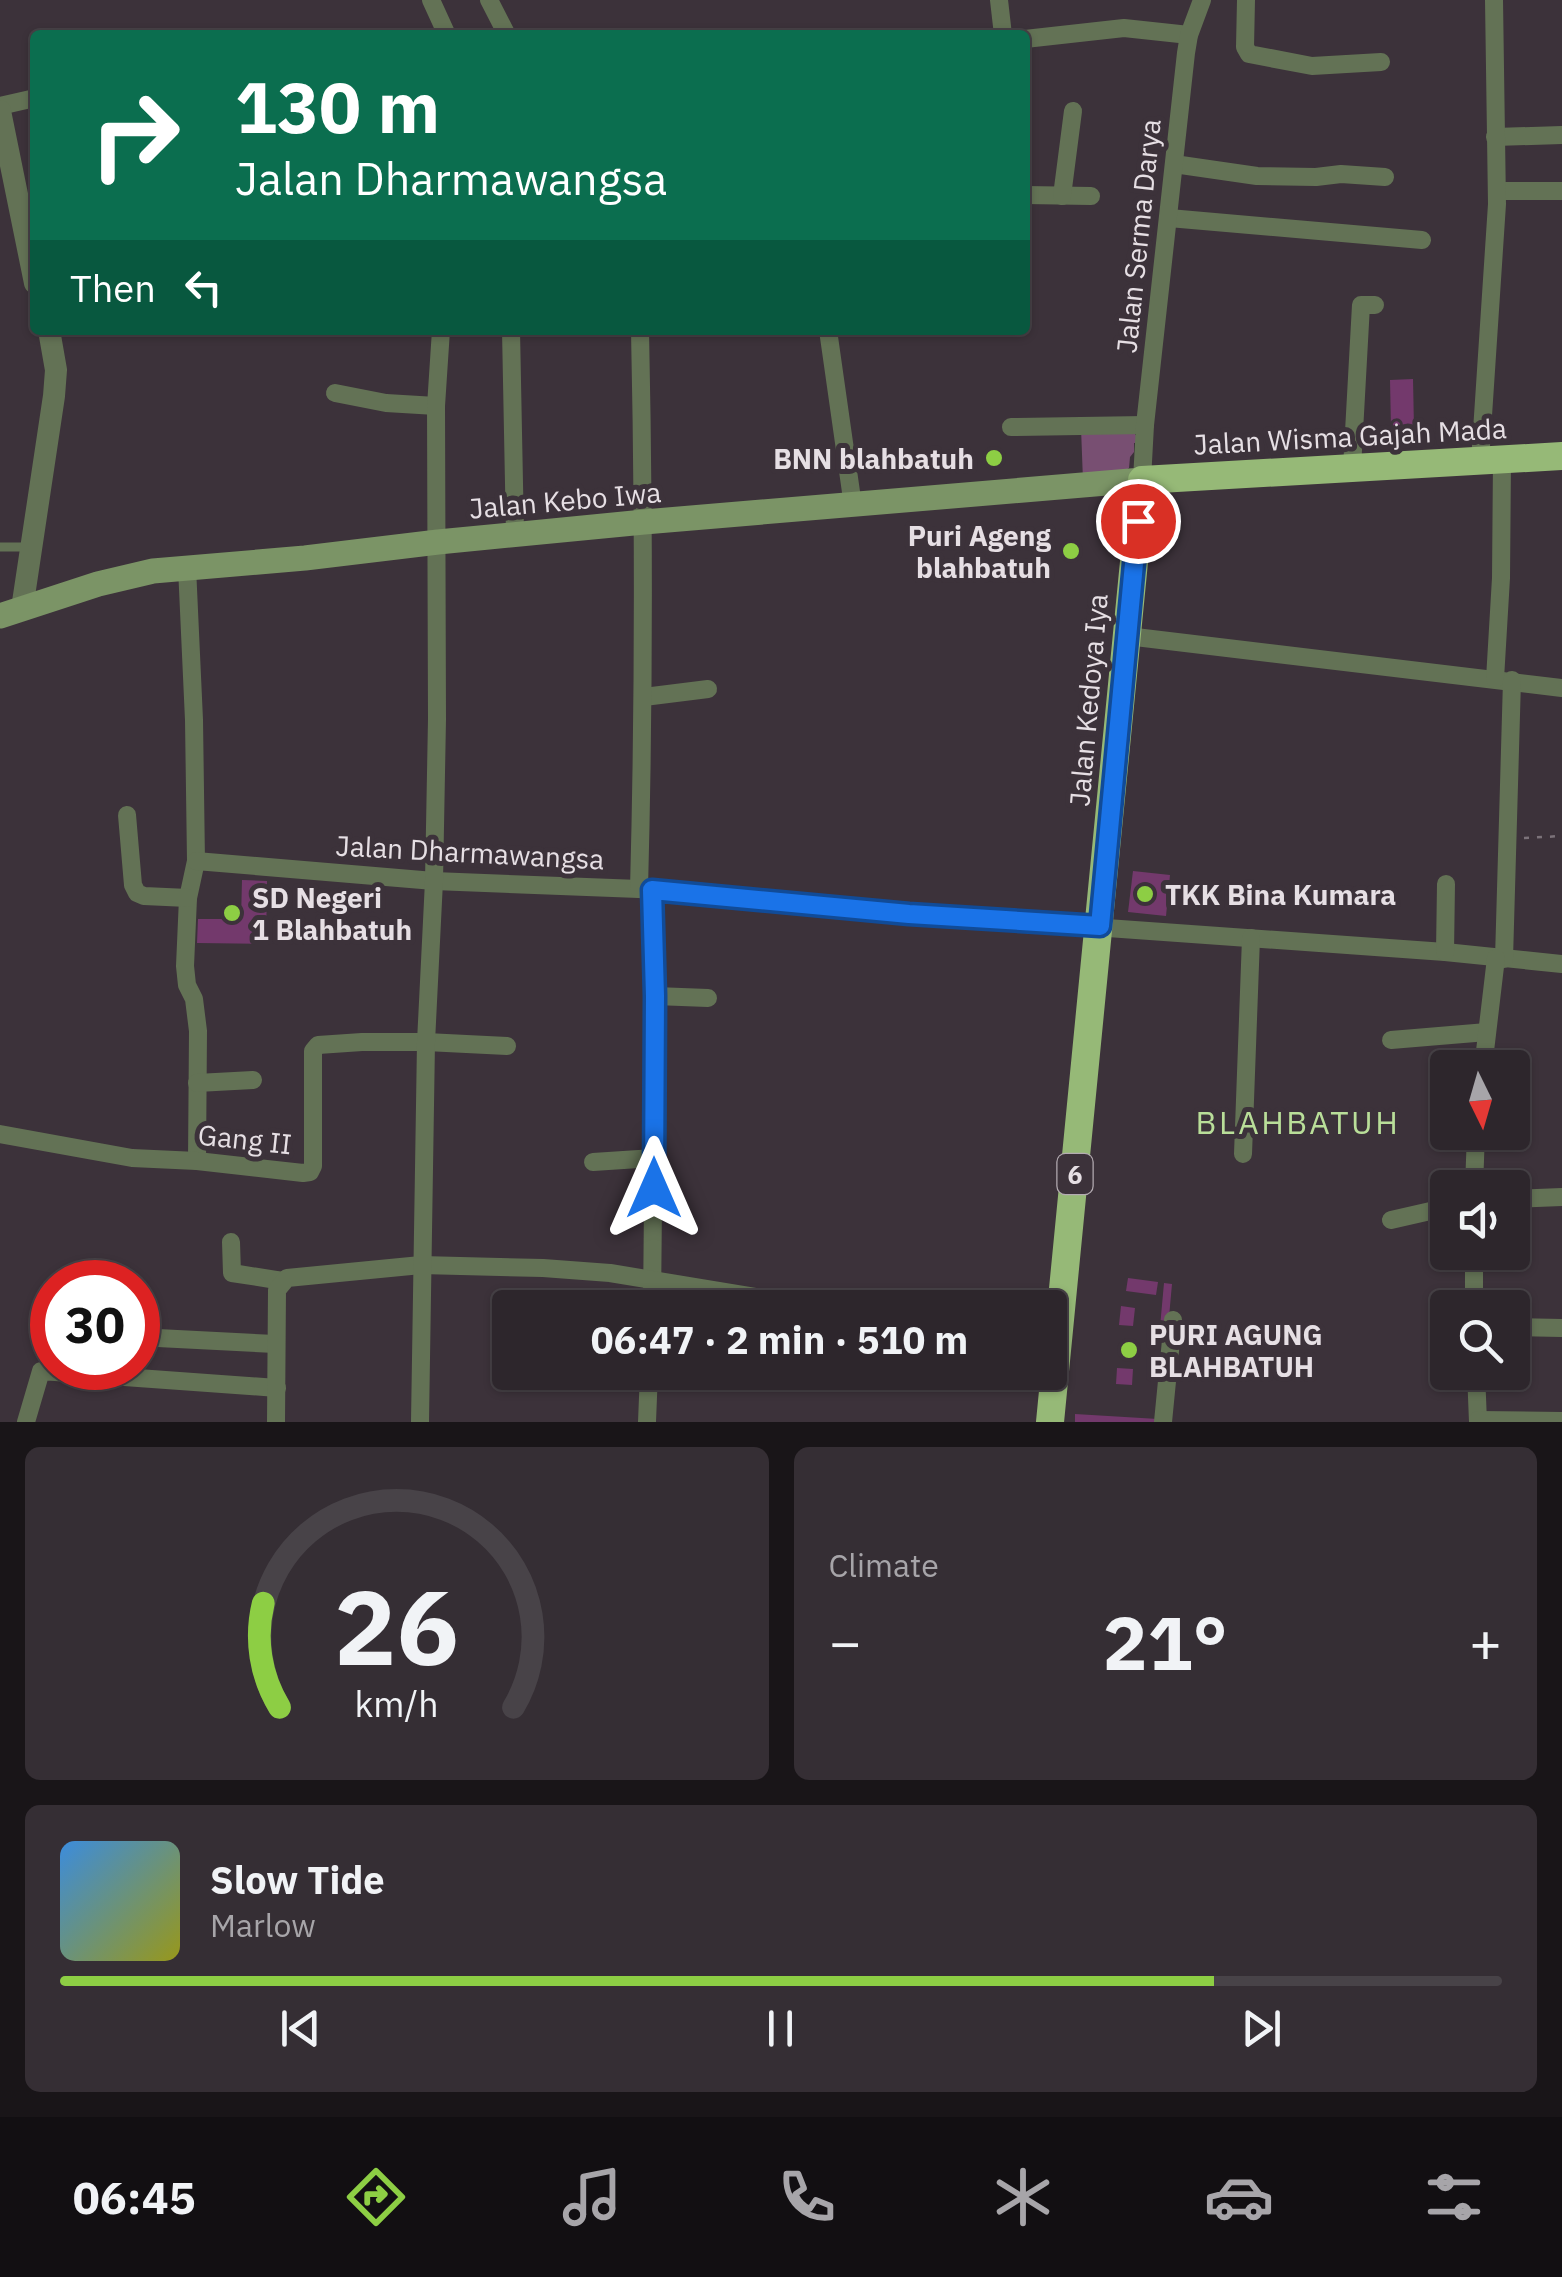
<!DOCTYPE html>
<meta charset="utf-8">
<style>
:root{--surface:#2d262c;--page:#352e34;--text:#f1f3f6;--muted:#a7a5a9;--line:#484348;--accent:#8dce44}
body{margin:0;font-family:"IBM Plex Sans",sans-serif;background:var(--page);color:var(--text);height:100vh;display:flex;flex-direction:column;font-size:38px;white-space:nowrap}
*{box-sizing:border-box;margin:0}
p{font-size:32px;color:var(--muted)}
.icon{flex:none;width:55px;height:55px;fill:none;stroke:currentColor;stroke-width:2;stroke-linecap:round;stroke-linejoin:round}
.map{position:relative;height:1422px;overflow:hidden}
.details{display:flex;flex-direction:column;gap:25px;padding:25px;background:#191518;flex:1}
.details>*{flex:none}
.banner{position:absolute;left:30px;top:30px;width:1000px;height:305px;border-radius:10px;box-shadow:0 2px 8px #0004,0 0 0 2px var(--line);background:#0b6e4f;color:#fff;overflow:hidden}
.needle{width:65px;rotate:175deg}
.controls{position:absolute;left:1430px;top:1050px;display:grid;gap:20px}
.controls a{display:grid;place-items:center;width:100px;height:100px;border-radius:10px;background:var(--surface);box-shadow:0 2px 8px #0004,0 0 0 2px var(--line);font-size:50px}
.speed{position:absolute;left:30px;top:1260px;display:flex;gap:20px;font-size:50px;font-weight:700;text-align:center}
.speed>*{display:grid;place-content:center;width:130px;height:130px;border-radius:50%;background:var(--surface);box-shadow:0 2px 8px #0004,0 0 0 2px var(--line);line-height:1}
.speed .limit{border:15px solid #d22;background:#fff;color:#111}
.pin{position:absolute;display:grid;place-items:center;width:85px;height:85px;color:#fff;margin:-42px;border:5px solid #fff;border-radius:50%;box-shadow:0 2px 10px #0007}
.me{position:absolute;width:110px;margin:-55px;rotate:0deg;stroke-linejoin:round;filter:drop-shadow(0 0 8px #0008)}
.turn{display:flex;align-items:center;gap:35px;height:210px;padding:0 40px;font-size:45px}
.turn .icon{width:130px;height:130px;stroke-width:2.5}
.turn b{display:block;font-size:70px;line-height:85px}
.then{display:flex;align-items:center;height:95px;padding:0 40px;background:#0003;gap:20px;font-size:38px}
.big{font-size:75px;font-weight:700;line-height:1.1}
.details .widget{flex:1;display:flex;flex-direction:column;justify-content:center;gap:15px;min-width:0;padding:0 35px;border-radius:15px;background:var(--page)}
.details .dial{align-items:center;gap:0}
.dial svg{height:260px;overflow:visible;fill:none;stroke:var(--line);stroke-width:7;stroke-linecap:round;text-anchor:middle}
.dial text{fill:var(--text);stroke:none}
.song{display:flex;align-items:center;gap:30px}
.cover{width:120px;height:120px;border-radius:15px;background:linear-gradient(135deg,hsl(210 70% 55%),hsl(60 70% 35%))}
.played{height:10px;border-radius:5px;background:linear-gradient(90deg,var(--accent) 80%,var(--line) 80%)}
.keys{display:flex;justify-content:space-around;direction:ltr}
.heat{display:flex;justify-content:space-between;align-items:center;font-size:55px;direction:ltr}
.details .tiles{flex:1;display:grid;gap:25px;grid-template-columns:1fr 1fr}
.widget:last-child{grid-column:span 2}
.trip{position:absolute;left:492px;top:1290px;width:575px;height:100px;border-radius:10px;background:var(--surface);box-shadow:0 2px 8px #0004,0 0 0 2px var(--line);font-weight:700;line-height:100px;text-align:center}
.dock{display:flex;height:160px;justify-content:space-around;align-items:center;background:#120f12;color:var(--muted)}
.dock .icon{width:70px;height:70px}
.dock .current{color:var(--accent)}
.dock b{font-size:45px;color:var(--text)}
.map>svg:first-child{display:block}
</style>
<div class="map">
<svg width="1562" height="1422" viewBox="0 0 1562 1422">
<rect width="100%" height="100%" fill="#3c323a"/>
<path fill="#784f72" d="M1136,427L1135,435L1140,436L1139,443H1134V452L1130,457L1129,468L1115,477L1083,481L1081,428Z"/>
<g fill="#73396c">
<path d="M1413,379L1414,428H1391L1390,380Z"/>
<path d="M1133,871L1170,875L1166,916L1128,912Z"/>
<path d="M242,880L267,881L266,944L197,943L198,919H241Z"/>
<path d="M1128,1278L1158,1282L1156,1295L1126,1291Z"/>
<path d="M1164,1283L1172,1284L1168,1328L1160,1327Z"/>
<path d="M1121,1306L1135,1308L1133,1326L1119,1325Z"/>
<path d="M1117,1368L1133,1369L1132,1385L1116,1384Z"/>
<path d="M1075,1414L1158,1419V1422H1075Z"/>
</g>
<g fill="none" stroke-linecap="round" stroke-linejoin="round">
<path stroke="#7b7279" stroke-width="2.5" stroke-dasharray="5 8" stroke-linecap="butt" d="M1524,838L1562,836"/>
<path stroke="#637255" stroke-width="9" d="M0,547H27"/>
<g stroke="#637255" stroke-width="18">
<path d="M431,0L447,35"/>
<path d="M489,0L507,35"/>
<path d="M999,0L1003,35"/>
<path d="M1246,0L1245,47L1249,54L1312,66L1381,62"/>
<path d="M1025,39L1124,28L1189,35"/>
<path d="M0,106L35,98"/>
<path d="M1495,137L1562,135"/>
<path d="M1174,164L1257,176L1316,177L1341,174L1385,177"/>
<path d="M1497,191H1562"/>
<path d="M1025,195L1091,196"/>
<path d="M1062,196L1073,111"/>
<path d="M1169,218L1422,240"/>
<path d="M511,330L515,534"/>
<path d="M828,330L853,506"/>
<path d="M335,393L386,403L436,406"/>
<path d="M1011,427L1145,425"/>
<path d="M1480,461L1497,204L1494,0"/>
<path d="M1352,468L1361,305H1375"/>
<path d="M1142,480L1145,425L1186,53L1189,35L1202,0"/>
<path d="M187,567L194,720L196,861L188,898L185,966L187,985L194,999L198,1031L197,1161"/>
<path d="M1127,636L1562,688"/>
<path d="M1495,679L1501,578L1502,460"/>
<path d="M644,697L708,689"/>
<path d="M127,815L133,885L137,893L144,896L188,898"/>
<path d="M196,861L434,881L639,889L909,914L1445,952L1562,964"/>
<path d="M639,889C644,702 644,517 640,330"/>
<path d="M1445,952L1446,884"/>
<path d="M1504,959L1512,680"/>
<path d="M655,996L708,998"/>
<path d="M1391,1040L1487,1032"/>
<path d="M1483,1068L1496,958"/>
<path d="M197,1083L253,1080"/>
<path d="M0,1134L132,1158L197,1161L303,1173L310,1172L313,1166V1051L318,1045L362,1042H426L507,1046"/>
<path d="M1243,1154L1251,938"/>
<path d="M593,1162L654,1158"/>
<path d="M1474,1188L1476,1132"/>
<path d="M1512,1199L1562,1197"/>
<path d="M1391,1220L1448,1207"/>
<path d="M231,1242L232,1273L283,1281"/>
<path d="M1474,1252V1308"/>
<path d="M652,1308L655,996L652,891"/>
<path d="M1512,1327L1562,1328"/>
<path d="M138,1337L275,1344"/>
<path d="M1476,1372L1478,1422"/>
<path d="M1478,1420L1562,1421"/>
<path d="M26,1422L41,1371L277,1388"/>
<path d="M276,1422L277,1290L287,1278L421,1265L543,1268L610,1273L823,1308"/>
<path d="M420,1422L426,1042L434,881L437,719L436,406L441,330"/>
<path d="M647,1422L649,1372"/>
<path d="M1163,1422L1173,1320"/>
</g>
<g stroke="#637255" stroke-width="22">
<path d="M0,111L35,283"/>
<path d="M22,609L54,396L56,370L49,330"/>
</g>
<path stroke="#7b9466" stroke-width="25" d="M0,616L98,584L153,571L305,558L438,542L644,522L1142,480"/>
<path stroke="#96b977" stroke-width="28" d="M1050,1422L1142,480L1562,456"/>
</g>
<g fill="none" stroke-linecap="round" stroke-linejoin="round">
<defs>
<path id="route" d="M654,1188L655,996L652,890L909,914L1100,926L1138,521"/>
</defs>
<use href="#route" stroke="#114b97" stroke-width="25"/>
<use href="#route" stroke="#1a73e8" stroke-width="18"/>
</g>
<g fill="#8dce44" stroke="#3c323a" stroke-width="4">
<circle cx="994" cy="458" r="10"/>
<circle cx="1071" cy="551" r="10"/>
<circle cx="1145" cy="894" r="10"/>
<circle cx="232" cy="913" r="10"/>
<circle cx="1129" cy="1350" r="10"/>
</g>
<g text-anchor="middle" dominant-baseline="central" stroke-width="10" stroke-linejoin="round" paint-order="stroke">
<rect fill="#3c323a" stroke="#b3abb1" stroke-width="2.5" x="1057.5" y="1154" width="35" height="40" rx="8"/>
<g font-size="25" font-weight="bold" fill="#e6dfe4">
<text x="1075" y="1174">6</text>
</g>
<g font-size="28" fill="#e6dfe4" stroke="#3c323a">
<text transform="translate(1138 236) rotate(-84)">Jalan Serma Darya</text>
<text transform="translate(1350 436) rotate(-3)">Jalan Wisma Gajah Mada</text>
<text transform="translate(565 500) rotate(-5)">Jalan Kebo Iwa</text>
<text transform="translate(1088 700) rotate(-85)">Jalan Kedoya Iya</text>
<text transform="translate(470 852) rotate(3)">Jalan Dharmawangsa</text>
<text transform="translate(245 1139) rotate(6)">Gang II</text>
</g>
<g font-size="28" font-weight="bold" fill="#e6dfe4" stroke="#3c323a" text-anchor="start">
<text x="974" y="458" text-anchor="end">BNN blahbatuh</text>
<text x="1051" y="535" text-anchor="end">Puri Ageng<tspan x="1051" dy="32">blahbatuh</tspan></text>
<text x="1165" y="894">TKK Bina Kumara</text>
<text x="252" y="897">SD Negeri<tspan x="252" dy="32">1 Blahbatuh</tspan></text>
<text x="1149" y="1334">PURI AGUNG<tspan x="1149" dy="32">BLAHBATUH</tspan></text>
</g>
<g font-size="32" letter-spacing="2.5" fill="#b9de99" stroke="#3c323a">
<text x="1298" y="1122">BLAHBATUH</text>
</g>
</g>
</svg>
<div class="controls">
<a><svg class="needle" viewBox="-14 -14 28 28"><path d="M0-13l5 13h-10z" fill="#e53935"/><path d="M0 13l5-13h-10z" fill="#a7a5a9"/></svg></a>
<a><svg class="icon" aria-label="sound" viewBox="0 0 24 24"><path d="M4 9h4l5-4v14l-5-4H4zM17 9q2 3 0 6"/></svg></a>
<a><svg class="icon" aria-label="search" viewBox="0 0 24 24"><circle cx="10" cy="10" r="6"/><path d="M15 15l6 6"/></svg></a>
</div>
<div class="speed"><div class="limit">30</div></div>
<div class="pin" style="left:1138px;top:521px;background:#d93025"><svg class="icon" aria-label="arrive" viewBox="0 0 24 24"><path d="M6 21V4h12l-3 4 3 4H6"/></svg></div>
<svg class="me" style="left:654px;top:1188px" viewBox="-20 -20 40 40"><path d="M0-17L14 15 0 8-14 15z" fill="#1a73e8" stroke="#fff" stroke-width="4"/></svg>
<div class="trip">06:47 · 2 min · 510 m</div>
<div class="banner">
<div class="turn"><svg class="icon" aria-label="right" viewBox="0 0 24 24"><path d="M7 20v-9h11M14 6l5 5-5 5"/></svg><div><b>130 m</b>Jalan Dharmawangsa</div></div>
<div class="then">Then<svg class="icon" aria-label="left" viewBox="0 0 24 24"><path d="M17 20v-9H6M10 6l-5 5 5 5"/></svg></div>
</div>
</div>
<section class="details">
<div class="tiles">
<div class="widget dial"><svg viewBox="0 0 100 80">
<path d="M14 69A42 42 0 1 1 86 69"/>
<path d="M14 69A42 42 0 0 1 9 37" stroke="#8dce44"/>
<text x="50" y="56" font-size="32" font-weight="700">26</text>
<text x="50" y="72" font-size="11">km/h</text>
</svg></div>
<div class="widget"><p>Climate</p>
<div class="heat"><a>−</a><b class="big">21°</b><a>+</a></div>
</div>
<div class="widget">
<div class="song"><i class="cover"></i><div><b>Slow Tide</b><p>Marlow</p></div></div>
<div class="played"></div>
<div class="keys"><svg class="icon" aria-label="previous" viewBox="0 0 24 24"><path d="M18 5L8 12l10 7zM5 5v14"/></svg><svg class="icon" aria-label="pause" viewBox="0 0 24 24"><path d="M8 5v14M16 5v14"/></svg><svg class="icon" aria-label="next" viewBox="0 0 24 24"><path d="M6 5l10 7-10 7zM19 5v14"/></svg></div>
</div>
</div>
</section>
<nav class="dock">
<b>06:45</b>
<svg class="icon current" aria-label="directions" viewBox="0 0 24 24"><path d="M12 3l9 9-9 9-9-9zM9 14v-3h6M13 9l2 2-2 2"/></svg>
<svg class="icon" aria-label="music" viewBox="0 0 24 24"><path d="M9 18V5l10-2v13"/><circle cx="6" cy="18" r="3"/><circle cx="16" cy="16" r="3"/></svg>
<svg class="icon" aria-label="phone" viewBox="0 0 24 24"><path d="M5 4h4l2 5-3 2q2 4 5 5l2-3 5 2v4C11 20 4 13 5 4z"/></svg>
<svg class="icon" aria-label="climate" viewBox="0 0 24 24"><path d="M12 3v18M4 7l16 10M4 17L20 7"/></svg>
<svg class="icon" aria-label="car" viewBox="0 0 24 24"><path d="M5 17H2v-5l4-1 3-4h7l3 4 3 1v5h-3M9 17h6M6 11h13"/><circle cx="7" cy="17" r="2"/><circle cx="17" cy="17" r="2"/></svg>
<svg class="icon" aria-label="filters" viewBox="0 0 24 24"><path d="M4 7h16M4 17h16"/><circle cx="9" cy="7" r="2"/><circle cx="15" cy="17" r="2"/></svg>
</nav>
